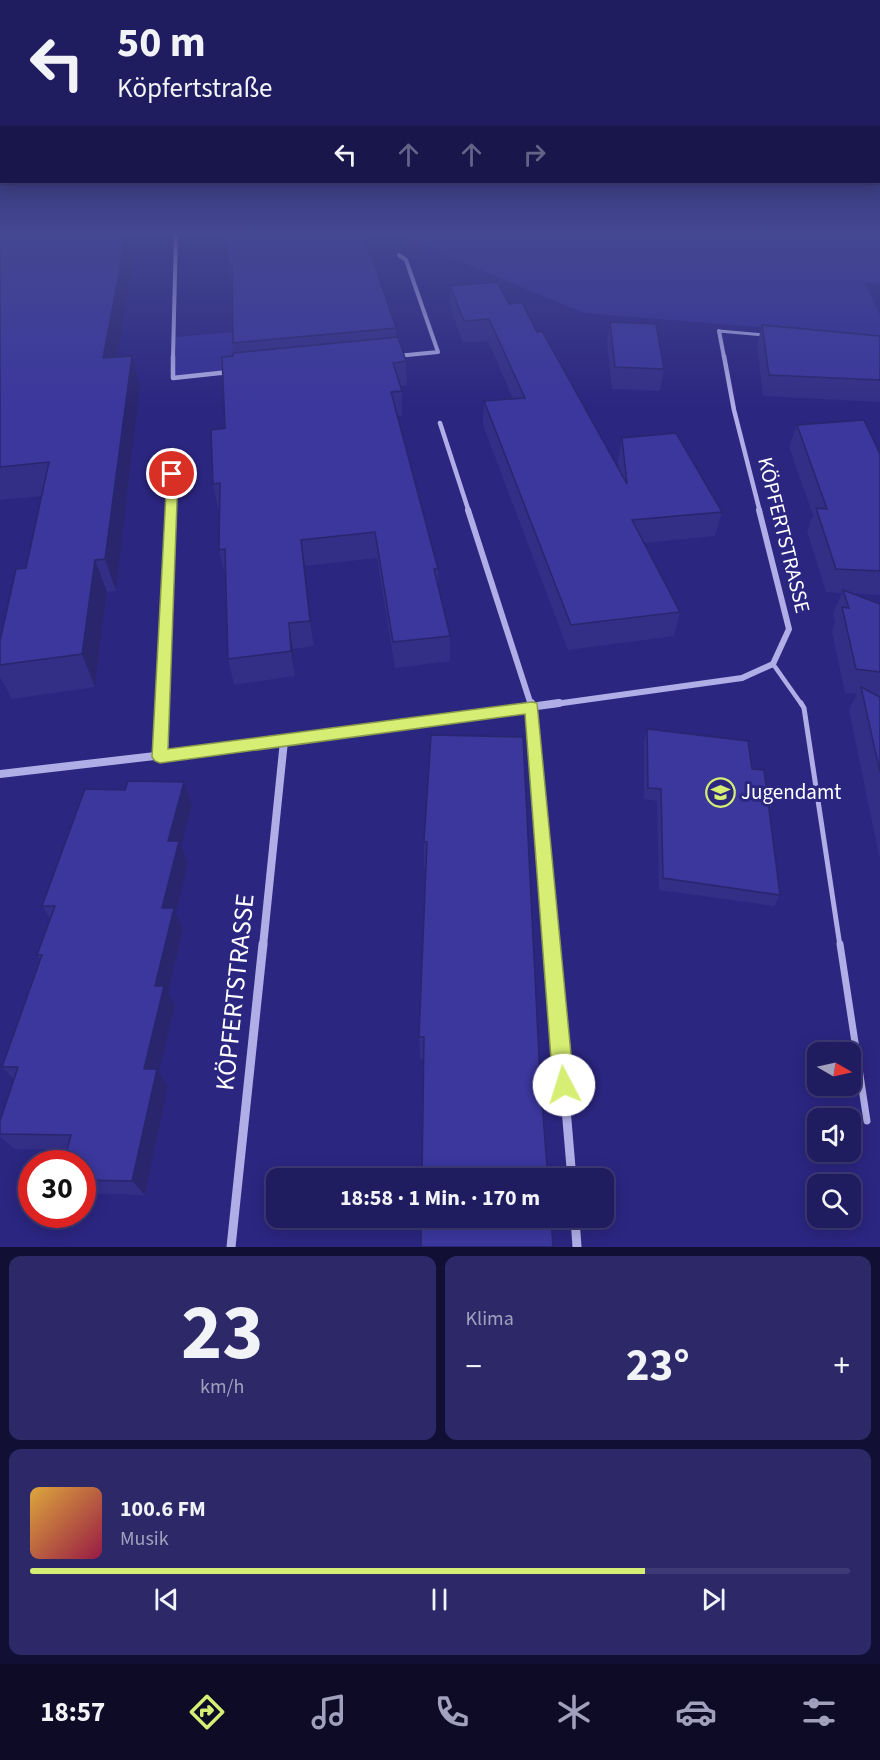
<!DOCTYPE html>
<html lang="de">
<meta charset="utf-8">
<style>
:root{--surface:#201c60;--page:#2d2969;--text:#f1f3f6;--muted:#a2a1bd;--line:#3d3a75;--accent:#d6ee73}
body{margin:0;font-family:"Source Sans 3",sans-serif;background:var(--page);color:var(--text);height:100vh;display:flex;flex-direction:column;font-size:22px;white-space:nowrap}
*{box-sizing:border-box;margin:0}
p{font-size:20px;color:var(--muted)}
.icon{flex:none;width:33px;height:33px;fill:none;stroke:currentColor;stroke-width:2;stroke-linecap:round;stroke-linejoin:round}
.map{position:relative;height:1247px;overflow:hidden}
.details{display:flex;flex-direction:column;gap:9px;padding:9px;background:#120f35;flex:1}
.details>*{flex:none}
.guide{position:absolute;left:0px;top:0px;width:880px;height:183px;box-shadow:0 3px 15px #0003,0 0 0 2px var(--line);background:#201c60;color:var(--text);overflow:hidden}
.needle{width:39px;rotate:99deg}
.tools{position:absolute;left:807px;top:1042px;display:grid;gap:12px}
.tools a{display:grid;place-items:center;width:54px;height:54px;border-radius:12px;background:var(--surface);box-shadow:0 3px 15px #0003,0 0 0 2px var(--line);font-size:30px}
.speed{position:absolute;left:18px;top:1150px;display:flex;gap:12px;font-size:30px;font-weight:700;text-align:center}
.speed>*{display:grid;place-content:center;width:78px;height:78px;border-radius:50%;background:var(--surface);box-shadow:0 3px 15px #0003,0 0 0 2px var(--line);line-height:1}
.speed .limit{border:9px solid #d22;background:#fff;color:#111}
.pin{position:absolute;display:grid;place-items:center;width:51px;height:51px;color:#fff;margin:-26px;border:3px solid #fff;border-radius:50%;box-shadow:0 2px 6px #0007}
.me{position:absolute;width:66px;margin:-33px;rotate:355deg;stroke-linejoin:round;filter:drop-shadow(0 0 4px #0008)}
.turn{display:flex;align-items:center;gap:21px;height:126px;padding:0 18px;font-size:27px}
.turn .icon{width:78px;height:78px;stroke-width:2.5}
.turn b{display:block;font-size:42px;line-height:51px}
.lanes{display:flex;align-items:center;height:57px;padding:0 18px;background:#0003;justify-content:center;gap:30px;direction:ltr}
.lanes .off{opacity:.35}
.big{font-size:45px;font-weight:700;line-height:1.1}
.details .widget{flex:1;display:flex;flex-direction:column;justify-content:center;gap:9px;min-width:0;padding:0 21px;border-radius:12px;background:var(--page)}
.details .dial{align-items:center;gap:0}
.dial b{font-size:78px;line-height:1}
.song{display:flex;align-items:center;gap:18px}
.cover{width:72px;height:72px;border-radius:9px;background:linear-gradient(135deg,hsl(40 70% 55%),hsl(340 70% 35%))}
.played{height:6px;border-radius:3px;background:linear-gradient(90deg,var(--accent) 75%,var(--line) 75%)}
.keys{display:flex;justify-content:space-around;direction:ltr}
.heat{display:flex;justify-content:space-between;align-items:center;font-size:33px;direction:ltr}
.details .tiles{flex:1;display:grid;gap:9px;grid-template-columns:1fr 1fr}
.widget:last-child{grid-column:span 2}
.trip{position:absolute;left:266px;top:1168px;width:348px;height:60px;border-radius:12px;background:var(--surface);box-shadow:0 3px 15px #0003,0 0 0 2px var(--line);font-weight:700;line-height:60px;text-align:center}
.tabs{display:flex;height:96px;justify-content:space-around;align-items:center;background:#0d0b26;color:var(--muted)}
.tabs .icon{width:42px;height:42px}
.tabs .active{color:var(--accent)}
.tabs b{font-size:27px;color:var(--text)}
.map>svg:first-child{display:block}
</style>
<div class="map">
<svg width="880" height="1247" viewBox="0 0 880 1247">
<rect width="100%" height="100%" fill="#2b2680"/>
<g fill="#353197">
<path d="M391,233H880V284L865,283L880,315V337L584,313Z"/>
<path d="M301,326L308,365L173,378L175,337Z"/>
</g>
<g fill="none" stroke-linecap="round" stroke-linejoin="round">
<path stroke="#afaee6" stroke-width="3" d="M719,331L764,335"/>
<path stroke="#afaee6" stroke-width="4.5" d="M773,664L802,705"/>
<path stroke="#afaee6" stroke-width="5" d="M801,703L804,708L840,946"/>
<path stroke="#afaee6" stroke-width="7" d="M840,944L867,1121"/>
<g stroke="#afaee6" stroke-width="4">
<path d="M719,331L724,357"/>
<path d="M397,356L438,352L406,260L399,255"/>
<path d="M173,357L176,233"/>
</g>
<g stroke="#afaee6" stroke-width="4.5">
<path d="M173,356V378L229,372"/>
<path d="M724,356L734,410L760,512"/>
<path d="M440,423L469,512"/>
<path d="M170,512L173,450"/>
</g>
<g stroke="#afaee6" stroke-width="6">
<path d="M468,510L531,705"/>
<path d="M162,705L170,510"/>
<path d="M548,705L742,678L773,664L789,629L759,510"/>
</g>
<g stroke="#afaee6" stroke-width="8">
<path d="M531,703L552,946"/>
<path d="M160,757L162,703"/>
<path d="M0,774L284,741L559,703"/>
<path d="M263,946L284,741"/>
</g>
<g stroke="#afaee6" stroke-width="9">
<path d="M552,944L572,1179"/>
<path d="M575,1218L577,1247"/>
<path d="M231,1247L263,944"/>
</g>
</g>
<g fill="#332f87">
<path d="M0,233L127,297L117,357L132,356L140,386L116,591L107,592L95,687L12,699L0,677V641L26,568L42,496L0,500Z"/>
<path d="M370,256L396,328V338L406,361L407,385L400,386L402,391V416H398L438,569V587L450,636V661L395,668L377,558L305,566L314,646L293,649L295,676L234,685L228,659L225,575L219,550L220,509H218L213,484L225,428L233,356L234,353L233,343L232,288L228,265Z"/>
<path d="M450,286L509,304L537,332L619,469L618,461L622,438L722,512L715,536L644,543L680,612L674,636L568,650L483,425L484,401L513,399L488,341L463,343L450,307Z"/>
<path d="M610,322L664,369L660,391L612,389L607,343Z"/>
<path d="M762,325L880,336V402L763,396L757,345Z"/>
<path d="M797,425L880,454V595L850,593L880,604V860L849,710L857,694L845,693L832,631L835,622L833,614L842,593L826,592L807,531L813,515L789,447Z"/>
<path d="M647,729L752,769L780,895L774,906L659,890L657,801L644,799V741Z"/>
<path d="M431,735L540,1077L420,1059L419,1037L426,868H424V842Z"/>
<path d="M184,782L192,805L181,847L188,863L176,913L183,929L168,993L175,1005L159,1072L168,1086L145,1195L82,1193V1164L67,1150L14,1149L0,1137V1121L14,1079L2,1067L40,959L37,955L50,918L42,906L125,790Z"/>
</g>
<g fill="#29266e">
<path d="M125,233H135L127,297L112,388L103,358Z"/>
<path d="M132,356L140,386L116,591L105,559Z"/>
<path d="M301,540L305,566L314,646L310,621Z"/>
<path d="M95,560L107,592L95,687L82,654Z"/>
<path d="M289,623L293,649L295,676L291,651Z"/>
<path d="M184,782L192,805L181,847L188,863L176,913L183,929L168,993L175,1005L159,1072L168,1086L145,1195L132,1181L155,986L168,841Z"/>
</g>
<g fill="#3b379d" stroke="#29266e" stroke-width="1.5">
<path d="M0,233H125L120,269L103,358L132,356L105,559L95,560L82,654L0,665V641L16,569L26,568L49,462L0,467Z"/>
<path d="M226,233H363L370,256H372L396,328L233,343L232,265H228Z"/>
<path d="M497,282L509,304L522,303L537,332L542,331L627,484L622,438L676,433L722,512L632,520L680,612L571,625L484,401L525,398L489,319L464,321L450,286Z"/>
<path d="M610,322L656,324L664,369L615,367Z"/>
<path d="M762,325L880,336V380L769,375Z"/>
<path d="M398,337L406,361L393,363L402,391L391,392L438,569H434L450,636L393,642L375,532L301,540L310,621L289,623L291,651L228,659L225,549L219,550L220,483L213,484L211,430L225,428L222,357L233,356V353Z"/>
<path d="M864,420L880,454V571L836,569L816,508L827,509L797,425Z"/>
<path d="M843,590L880,604V672L856,669L842,607L849,608Z"/>
<path d="M861,687L880,697V772Z"/>
<path d="M647,729L748,741L752,769L764,770L780,895L663,878L661,789L648,788Z"/>
<path d="M431,735L523,737L540,1077L548,1179H422L424,1037H419L427,842H424Z"/>
<path d="M128,781L184,782L168,841H179L162,908H174L155,986H164L144,1069H157L132,1181L82,1180V1164H63L71,1135L0,1134V1121L18,1067H2L42,955H37L55,906H42L85,789L125,790Z"/>
<path d="M421,1218H551L553,1247H421Z"/>
</g>
<linearGradient id="sky" x2="0" y2="1"><stop stop-color="#181546"/><stop offset="0.57" stop-color="#444791"/><stop offset="1" stop-color="#444791" stop-opacity="0"/></linearGradient>
<rect width="880" height="408" fill="url(#sky)"/>
<path fill="#d6ee73" stroke="#8b9b4b" stroke-width="1.5" d="M172,470L178,474L168,749L532,702L537,703L574,1085L571,1092L564,1095L556,1092L553,1085L525,714L160,763L155,761L152,757L167,474Z"/>
<defs>
<symbol id="school-ring" viewBox="-11 -11 22 22"><circle r="9.5" fill="#2b2680" stroke="#d6ee73" stroke-width="1.5"/><path d="M0-5L7-2L0 1L-7-2ZM-4 1L0 2.5L4 1V4Q0 6-4 4Z" fill="#d6ee73"/></symbol>
</defs>
<g fill-rule="evenodd">
<use href="#school-ring" x="704" y="776" width="33" height="33"/>
</g>
<g text-anchor="middle" dominant-baseline="central" stroke-width="6" stroke-linejoin="round" paint-order="stroke">
<g font-size="21" fill="#fff" stroke="#2b2680">
<text transform="translate(784 535) rotate(76)">KÖPFERTSTRASSE</text>
</g>
<g font-size="21" fill="#fff" stroke="#2b2680" text-anchor="start">
<text x="741" y="792">Jugendamt</text>
</g>
<g font-size="26" fill="#fff" stroke="#2b2680">
<text transform="translate(235 992) rotate(-84)">KÖPFERTSTRASSE</text>
</g>
</g>
</svg>
<div class="tools">
<a><svg class="needle" viewBox="-14 -14 28 28"><path d="M0-13l5 13h-10z" fill="#e53935"/><path d="M0 13l5-13h-10z" fill="#a2a1bd"/></svg></a>
<a><svg class="icon" aria-label="sound" viewBox="0 0 24 24"><path d="M4 9h4l5-4v14l-5-4H4zM17 9q2 3 0 6"/></svg></a>
<a><svg class="icon" aria-label="search" viewBox="0 0 24 24"><circle cx="10" cy="10" r="6"/><path d="M15 15l6 6"/></svg></a>
</div>
<div class="speed"><div class="limit">30</div></div>
<div class="pin" style="left:172px;top:474px;background:#d93025"><svg class="icon" aria-label="arrive" viewBox="0 0 24 24"><path d="M6 21V4h12l-3 4 3 4H6"/></svg></div>
<svg class="me" style="left:564px;top:1085px" viewBox="-20 -20 40 40"><circle r="19" fill="#fff"/><path d="M0-13L10 11 0 6-10 11z" fill="#d6ee73"/></svg>
<div class="trip">18:58 · 1 Min. · 170 m</div>
<div class="guide">
<div class="turn"><svg class="icon" aria-label="left" viewBox="0 0 24 24"><path d="M17 20v-9H6M10 6l-5 5 5 5"/></svg><div><b>50 m</b>Köpfertstraße</div></div>
<div class="lanes"><svg class="icon" aria-label="left" viewBox="0 0 24 24"><path d="M17 20v-9H6M10 6l-5 5 5 5"/></svg><svg class="icon off" aria-label="ahead" viewBox="0 0 24 24"><path d="M12 20V5M6 11l6-6 6 6"/></svg><svg class="icon off" aria-label="ahead" viewBox="0 0 24 24"><path d="M12 20V5M6 11l6-6 6 6"/></svg><svg class="icon off" aria-label="right" viewBox="0 0 24 24"><path d="M7 20v-9h11M14 6l5 5-5 5"/></svg></div>
</div>
</div>
<section class="details">
<div class="tiles">
<div class="widget dial"><b>23</b><p>km/h</p></div>
<div class="widget"><p>Klima</p>
<div class="heat"><a>−</a><b class="big">23°</b><a>+</a></div>
</div>
<div class="widget">
<div class="song"><i class="cover"></i><div><b>100.6 FM</b><p>Musik</p></div></div>
<div class="played"></div>
<div class="keys"><svg class="icon" aria-label="previous" viewBox="0 0 24 24"><path d="M18 5L8 12l10 7zM5 5v14"/></svg><svg class="icon" aria-label="pause" viewBox="0 0 24 24"><path d="M8 5v14M16 5v14"/></svg><svg class="icon" aria-label="next" viewBox="0 0 24 24"><path d="M6 5l10 7-10 7zM19 5v14"/></svg></div>
</div>
</div>
</section>
<nav class="tabs">
<b>18:57</b>
<svg class="icon active" aria-label="directions" viewBox="0 0 24 24"><path d="M12 3l9 9-9 9-9-9zM9 14v-3h6M13 9l2 2-2 2"/></svg>
<svg class="icon" aria-label="music" viewBox="0 0 24 24"><path d="M9 18V5l10-2v13"/><circle cx="6" cy="18" r="3"/><circle cx="16" cy="16" r="3"/></svg>
<svg class="icon" aria-label="phone" viewBox="0 0 24 24"><path d="M5 4h4l2 5-3 2q2 4 5 5l2-3 5 2v4C11 20 4 13 5 4z"/></svg>
<svg class="icon" aria-label="climate" viewBox="0 0 24 24"><path d="M12 3v18M4 7l16 10M4 17L20 7"/></svg>
<svg class="icon" aria-label="car" viewBox="0 0 24 24"><path d="M5 17H2v-5l4-1 3-4h7l3 4 3 1v5h-3M9 17h6M6 11h13"/><circle cx="7" cy="17" r="2"/><circle cx="17" cy="17" r="2"/></svg>
<svg class="icon" aria-label="filters" viewBox="0 0 24 24"><path d="M4 7h16M4 17h16"/><circle cx="9" cy="7" r="2"/><circle cx="15" cy="17" r="2"/></svg>
</nav>
